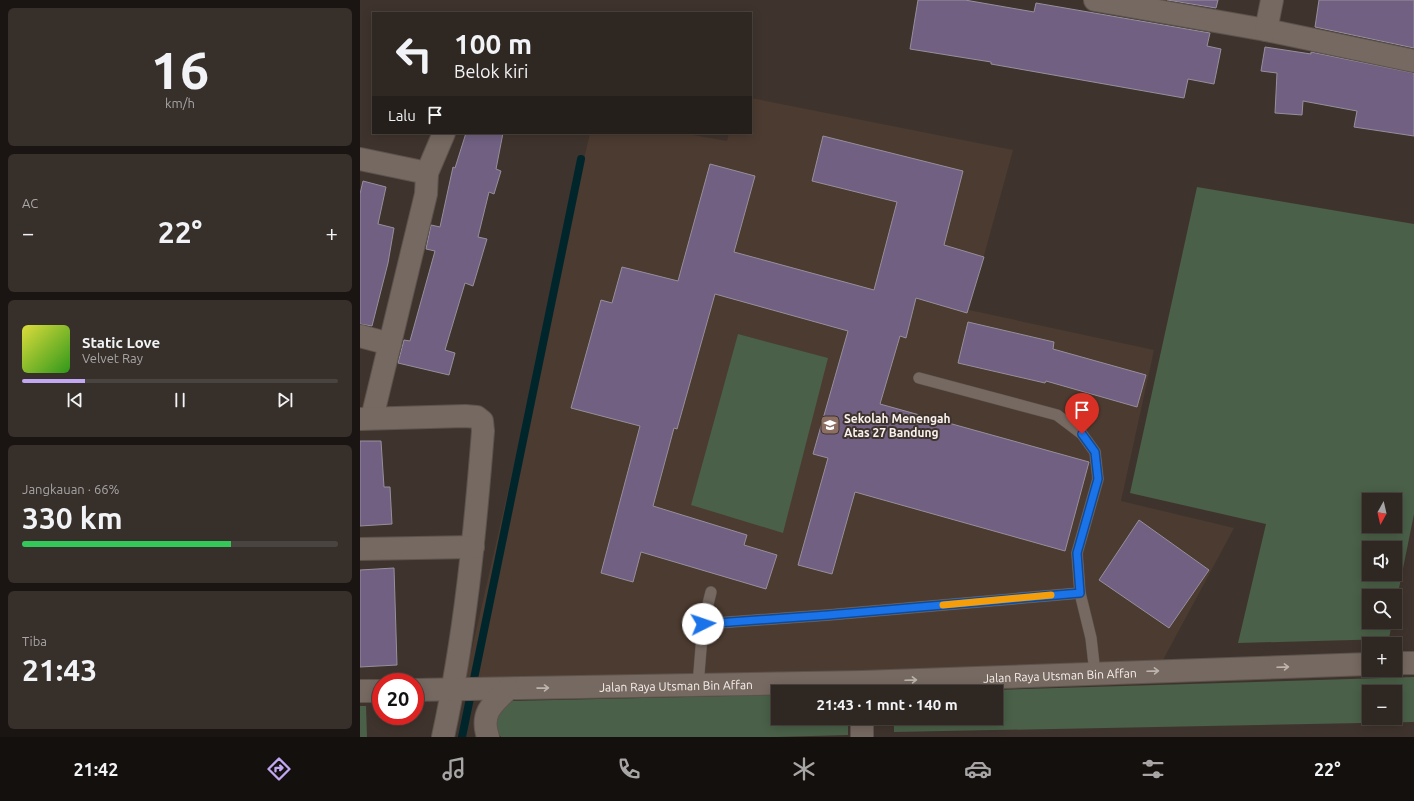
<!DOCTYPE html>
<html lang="id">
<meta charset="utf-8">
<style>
:root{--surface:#2f2722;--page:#372f2a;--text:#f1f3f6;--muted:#a7a5a5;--line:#4a4440;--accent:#c2a8f2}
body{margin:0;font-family:Ubuntu,sans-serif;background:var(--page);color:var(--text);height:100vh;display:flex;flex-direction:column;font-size:15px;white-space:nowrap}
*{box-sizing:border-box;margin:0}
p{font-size:13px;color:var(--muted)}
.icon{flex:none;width:22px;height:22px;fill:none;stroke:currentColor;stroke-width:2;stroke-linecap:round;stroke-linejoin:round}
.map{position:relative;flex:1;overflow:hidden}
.panel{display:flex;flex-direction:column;gap:8px;padding:8px;background:#1a1513;width:360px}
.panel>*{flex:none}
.hud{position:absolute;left:12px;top:12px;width:380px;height:122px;border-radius:0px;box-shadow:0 2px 10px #0003,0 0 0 1px var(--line);background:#2f2722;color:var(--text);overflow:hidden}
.needle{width:26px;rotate:188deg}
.buttons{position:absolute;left:1002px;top:493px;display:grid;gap:8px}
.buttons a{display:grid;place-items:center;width:40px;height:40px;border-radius:0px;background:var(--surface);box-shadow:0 2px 10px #0003,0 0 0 1px var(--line);font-size:20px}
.speed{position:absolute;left:12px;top:673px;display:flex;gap:8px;font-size:20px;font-weight:700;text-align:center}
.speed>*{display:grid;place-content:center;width:52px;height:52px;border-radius:50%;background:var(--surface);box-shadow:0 2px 10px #0003,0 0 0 1px var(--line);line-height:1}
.speed .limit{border:6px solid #d22;background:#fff;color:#111}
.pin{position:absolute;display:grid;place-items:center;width:34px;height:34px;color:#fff;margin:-41px -17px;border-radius:50% 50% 50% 0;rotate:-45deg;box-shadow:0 0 4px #0007}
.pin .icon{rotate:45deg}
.me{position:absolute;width:44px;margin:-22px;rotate:86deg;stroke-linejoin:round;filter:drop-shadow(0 0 3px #0008)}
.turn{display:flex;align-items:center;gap:14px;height:84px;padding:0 16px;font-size:18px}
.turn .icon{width:52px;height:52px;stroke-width:2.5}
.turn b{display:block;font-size:28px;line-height:34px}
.then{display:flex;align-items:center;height:38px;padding:0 16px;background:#0003;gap:8px;font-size:15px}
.big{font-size:30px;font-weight:700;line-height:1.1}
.panel .widget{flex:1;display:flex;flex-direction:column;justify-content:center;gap:6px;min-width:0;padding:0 14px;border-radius:6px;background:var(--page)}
.panel .dial{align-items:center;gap:0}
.dial b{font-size:52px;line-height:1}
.song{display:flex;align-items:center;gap:12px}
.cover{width:48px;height:48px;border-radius:6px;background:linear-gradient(135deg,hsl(60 70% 55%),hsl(110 70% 35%))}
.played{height:4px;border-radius:2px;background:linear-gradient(90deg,var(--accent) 20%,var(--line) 20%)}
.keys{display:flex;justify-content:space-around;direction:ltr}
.heat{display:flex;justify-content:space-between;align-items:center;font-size:22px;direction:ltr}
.charge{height:6px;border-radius:3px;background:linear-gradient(90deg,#34c759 66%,var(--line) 0)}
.trip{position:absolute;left:411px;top:685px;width:232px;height:40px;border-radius:0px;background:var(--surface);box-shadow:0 2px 10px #0003,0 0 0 1px var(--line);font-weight:700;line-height:40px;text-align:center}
.tabs{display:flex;height:64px;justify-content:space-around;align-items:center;background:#13100e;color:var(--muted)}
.tabs .icon{width:28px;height:28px}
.tabs .selected{color:var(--accent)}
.tabs b{font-size:18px;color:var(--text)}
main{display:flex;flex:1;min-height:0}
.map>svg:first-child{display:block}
</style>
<main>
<section class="panel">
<div class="widget dial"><b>16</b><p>km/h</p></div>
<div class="widget"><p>AC</p>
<div class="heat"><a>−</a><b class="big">22°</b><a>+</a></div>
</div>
<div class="widget">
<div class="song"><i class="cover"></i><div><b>Static Love</b><p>Velvet Ray</p></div></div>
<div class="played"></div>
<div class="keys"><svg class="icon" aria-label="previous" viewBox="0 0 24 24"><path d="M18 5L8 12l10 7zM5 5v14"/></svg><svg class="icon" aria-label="pause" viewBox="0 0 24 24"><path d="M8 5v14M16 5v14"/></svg><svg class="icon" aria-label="next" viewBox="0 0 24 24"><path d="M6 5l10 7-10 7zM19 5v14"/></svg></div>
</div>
<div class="widget"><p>Jangkauan · 66%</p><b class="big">330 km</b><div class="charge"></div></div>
<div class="widget"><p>Tiba</p><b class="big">21:43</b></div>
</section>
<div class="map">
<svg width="1054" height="737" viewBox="0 0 1054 737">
<rect width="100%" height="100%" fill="#3f342d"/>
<path fill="#4c3b30" d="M391,98L653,150L609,310L794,350L761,501L874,528L797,671L103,688L230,133H322L367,141L369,133H391Z"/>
<g fill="#4a6048" fill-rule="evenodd">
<path d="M837,187L1054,224V514L1035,608V596H1009V622H1032L1029,639L878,643L906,524L770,493ZM1009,500H1035V526H1009ZM1009,548H1035V574H1009Z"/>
<path d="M378,334L468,358L423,533L331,505Z"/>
<path d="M1054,677V722L534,732V718H636V692H570ZM1009,692H1035V718H1009Z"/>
<path d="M418,695V718H488V735L417,737H141C128,722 138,712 150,701Z"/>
<path d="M0,706H6L7,737H0Z"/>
</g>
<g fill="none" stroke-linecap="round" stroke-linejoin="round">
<path stroke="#00262c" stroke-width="8" d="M102,737L221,159"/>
</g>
<g fill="#716082" stroke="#968f9c">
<path d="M558,0H605L674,12L676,3L850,33L847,46L861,49L854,84L828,79L824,98L631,64V62L550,49Z"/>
<path d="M807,0H858L856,8Z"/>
<path d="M959,0H1054V48L955,27Z"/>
<path d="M905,47L951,54V52L1054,73V136L994,127L997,111L943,101L942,115L915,113L917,73L901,71Z"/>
<path d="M106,133H143L136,169L141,171L134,194L129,192L118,237L127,239L113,286L105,283L85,350L95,353L89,375L38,363L44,340L50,341L75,251L66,249L71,225L80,227L93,167L95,168Z"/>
<path d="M463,136L603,171L584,245L624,257L607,313L556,298L546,338L540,336L520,404L729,462L705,551L495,492L472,574L438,565L468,458L453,454L488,331L355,294L317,429L314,428L293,506L387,535L384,545L417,555L406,589L281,552L273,582L241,573L280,426L211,408L241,300L252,303L262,267L318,281L350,164L395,176L374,252L514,290L537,202L452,181Z"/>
<path d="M3,181L26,187L18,224L34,228L28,263L12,326L0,324V194Z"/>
<path d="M608,322L694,342L693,349L786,375L777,407L686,381L685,383L598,363Z"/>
<path d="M0,441H21L24,487H30L32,524L0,526Z"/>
<path d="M779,520L849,570L809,628L739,580Z"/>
<path d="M34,568L37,665L0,667V570Z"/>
</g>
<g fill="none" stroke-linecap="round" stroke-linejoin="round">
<defs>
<g id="service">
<path d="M559,378L697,415L722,434L735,452L738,479L717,553L720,593L731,638L735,673"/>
<path d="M343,624L468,615L720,593"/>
<path d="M338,685L343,624L351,592"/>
</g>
<g id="minor">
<path d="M735,0L906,30L1054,61"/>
<path d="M906,30L912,0"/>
<path d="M0,159L67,173"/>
<path d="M0,336L30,344"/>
<path d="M12,418L66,194L67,173L84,133"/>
<path d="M0,419L105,416L117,417L122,421L123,431C115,533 105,636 83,737"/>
<path d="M0,549L113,547"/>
<path d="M1035,663H1054"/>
<path id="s1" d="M55,690L502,682L1009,664"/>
<path d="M0,691H21"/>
<path d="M502,718V737"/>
<path d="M128,737C120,714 132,704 148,689"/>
</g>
</defs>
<use href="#service" stroke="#5d534d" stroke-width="12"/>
<use href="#minor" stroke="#5d534d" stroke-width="24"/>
<use href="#service" stroke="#766961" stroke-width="11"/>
<use href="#minor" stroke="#766961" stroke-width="22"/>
</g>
<defs><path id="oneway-shaft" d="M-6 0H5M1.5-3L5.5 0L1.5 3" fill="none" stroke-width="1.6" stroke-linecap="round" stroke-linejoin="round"/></defs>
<g stroke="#beb4ae">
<use href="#oneway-shaft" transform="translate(923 667) rotate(-2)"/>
<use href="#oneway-shaft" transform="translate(793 671) rotate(-2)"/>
<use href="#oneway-shaft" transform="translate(551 680) rotate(-2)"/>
<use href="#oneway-shaft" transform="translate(183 688) rotate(-1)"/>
</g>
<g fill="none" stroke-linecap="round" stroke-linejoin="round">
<defs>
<path id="route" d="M343,624L468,615L720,593L717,553L738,479L735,452L722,434"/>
</defs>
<use href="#route" stroke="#114b97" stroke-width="10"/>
<use href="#route" stroke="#1a73e8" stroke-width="7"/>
<path stroke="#f59e0b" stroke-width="7" d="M583,605L691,595"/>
</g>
<defs>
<symbol id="school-square" viewBox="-11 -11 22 22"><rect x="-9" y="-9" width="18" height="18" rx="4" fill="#8d6e63" stroke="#3f342d"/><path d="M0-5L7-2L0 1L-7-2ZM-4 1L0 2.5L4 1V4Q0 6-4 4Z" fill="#fff"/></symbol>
</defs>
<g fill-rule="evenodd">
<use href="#school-square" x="459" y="414" width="22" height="22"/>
</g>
<g text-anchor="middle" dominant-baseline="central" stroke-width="4" stroke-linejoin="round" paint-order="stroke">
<g font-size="12" font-weight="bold" fill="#f9f1ed" stroke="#3f342d" text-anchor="start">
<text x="484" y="418">Sekolah Menengah<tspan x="484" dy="14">Atas 27 Bandung</tspan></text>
</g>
<g font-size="12" fill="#f9f1ed" stroke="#3f342d">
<text stroke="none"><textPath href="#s1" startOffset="645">Jalan Raya Utsman Bin Affan</textPath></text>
<text stroke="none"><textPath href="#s1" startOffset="261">Jalan Raya Utsman Bin Affan</textPath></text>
</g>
</g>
</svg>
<div class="buttons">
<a><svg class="needle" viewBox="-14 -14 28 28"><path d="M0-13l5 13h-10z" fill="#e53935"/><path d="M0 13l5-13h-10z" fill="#a7a5a5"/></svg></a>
<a><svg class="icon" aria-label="sound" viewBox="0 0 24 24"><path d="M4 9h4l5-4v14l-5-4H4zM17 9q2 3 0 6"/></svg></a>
<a><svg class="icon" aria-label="search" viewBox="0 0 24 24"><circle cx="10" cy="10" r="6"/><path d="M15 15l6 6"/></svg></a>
<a>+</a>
<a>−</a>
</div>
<div class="speed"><div class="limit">20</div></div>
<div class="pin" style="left:722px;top:434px;background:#d93025"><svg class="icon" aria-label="arrive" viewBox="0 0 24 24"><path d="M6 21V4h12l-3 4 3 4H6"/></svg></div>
<svg class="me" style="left:343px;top:624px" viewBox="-20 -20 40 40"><circle r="19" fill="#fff"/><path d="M0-13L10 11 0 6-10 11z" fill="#1a73e8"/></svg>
<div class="trip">21:43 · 1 mnt · 140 m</div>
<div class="hud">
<div class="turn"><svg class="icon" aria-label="left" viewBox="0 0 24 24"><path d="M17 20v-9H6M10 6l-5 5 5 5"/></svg><div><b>100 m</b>Belok kiri</div></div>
<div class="then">Lalu<svg class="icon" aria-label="arrive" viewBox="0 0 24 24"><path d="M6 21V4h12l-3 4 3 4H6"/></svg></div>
</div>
</div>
</main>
<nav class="tabs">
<b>21:42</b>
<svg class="icon selected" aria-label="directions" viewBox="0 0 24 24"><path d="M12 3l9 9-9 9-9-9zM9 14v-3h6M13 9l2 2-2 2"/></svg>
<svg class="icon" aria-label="music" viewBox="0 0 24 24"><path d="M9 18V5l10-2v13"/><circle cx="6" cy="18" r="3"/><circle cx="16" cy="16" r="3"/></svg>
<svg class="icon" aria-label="phone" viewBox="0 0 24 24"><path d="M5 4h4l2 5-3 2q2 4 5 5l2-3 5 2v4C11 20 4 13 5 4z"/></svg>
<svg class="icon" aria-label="climate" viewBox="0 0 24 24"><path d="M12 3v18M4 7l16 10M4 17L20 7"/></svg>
<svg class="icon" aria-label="car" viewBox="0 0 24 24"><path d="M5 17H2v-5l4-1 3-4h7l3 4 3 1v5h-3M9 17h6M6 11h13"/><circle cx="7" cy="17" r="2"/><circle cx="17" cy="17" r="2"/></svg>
<svg class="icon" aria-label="filters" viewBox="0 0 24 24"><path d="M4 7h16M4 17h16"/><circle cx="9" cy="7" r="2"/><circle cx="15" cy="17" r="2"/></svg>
<b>22°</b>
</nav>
